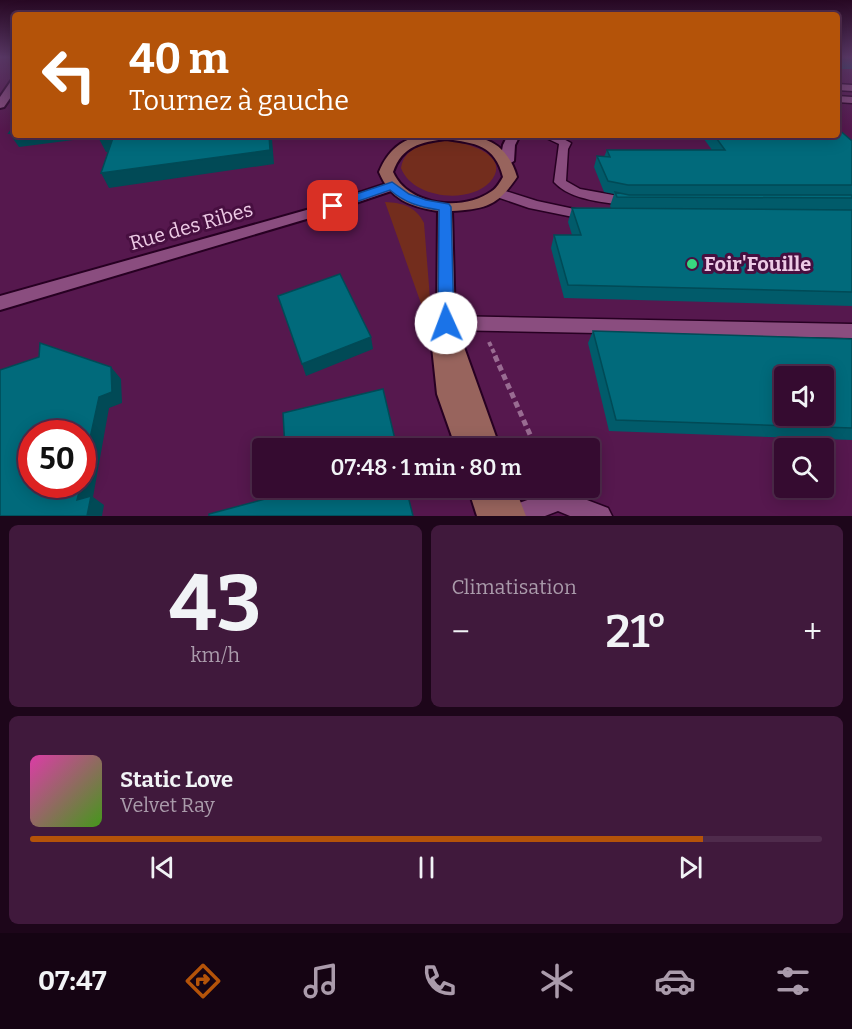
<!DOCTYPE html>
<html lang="fr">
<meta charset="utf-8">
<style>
:root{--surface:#350b30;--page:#40193c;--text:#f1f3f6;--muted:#aa9bab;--line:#4f2b4c;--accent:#b45309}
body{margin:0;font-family:Bitter,serif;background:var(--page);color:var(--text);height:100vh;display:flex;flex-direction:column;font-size:22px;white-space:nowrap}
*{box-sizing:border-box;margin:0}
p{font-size:20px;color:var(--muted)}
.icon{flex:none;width:33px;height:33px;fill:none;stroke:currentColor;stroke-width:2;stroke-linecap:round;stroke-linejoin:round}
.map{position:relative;height:516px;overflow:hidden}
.panel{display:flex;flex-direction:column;gap:9px;padding:9px;background:#1d061a;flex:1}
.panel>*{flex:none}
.top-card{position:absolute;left:12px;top:12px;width:828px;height:126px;border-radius:6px;box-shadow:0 3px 15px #0003,0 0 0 2px var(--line);background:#b45309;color:#fff;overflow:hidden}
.fabs{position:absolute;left:774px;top:366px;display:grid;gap:12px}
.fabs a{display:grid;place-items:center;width:60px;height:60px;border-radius:6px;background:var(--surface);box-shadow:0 3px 15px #0003,0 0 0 2px var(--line);font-size:30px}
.speed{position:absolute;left:18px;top:420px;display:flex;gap:12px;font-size:30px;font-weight:700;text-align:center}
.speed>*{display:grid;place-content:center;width:78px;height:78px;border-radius:50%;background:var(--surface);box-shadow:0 3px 15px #0003,0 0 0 2px var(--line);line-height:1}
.speed .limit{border:9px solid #d22;background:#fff;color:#111}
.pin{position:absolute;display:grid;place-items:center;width:51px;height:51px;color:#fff;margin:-26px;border-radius:12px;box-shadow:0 3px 9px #0006}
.me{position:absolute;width:66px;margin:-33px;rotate:358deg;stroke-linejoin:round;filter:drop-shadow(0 0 4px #0008)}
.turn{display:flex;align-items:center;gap:21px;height:126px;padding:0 18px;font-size:27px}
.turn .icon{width:78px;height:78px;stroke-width:2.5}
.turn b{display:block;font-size:42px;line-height:51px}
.big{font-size:45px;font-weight:600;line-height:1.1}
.panel .widget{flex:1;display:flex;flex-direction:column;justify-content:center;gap:9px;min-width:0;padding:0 21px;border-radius:9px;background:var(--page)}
.panel .dial{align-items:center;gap:0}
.dial b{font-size:78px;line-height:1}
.song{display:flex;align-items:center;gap:18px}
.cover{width:72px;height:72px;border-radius:9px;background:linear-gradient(135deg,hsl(320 70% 55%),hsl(100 70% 35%))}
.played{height:6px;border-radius:3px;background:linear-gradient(90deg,var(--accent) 85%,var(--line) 85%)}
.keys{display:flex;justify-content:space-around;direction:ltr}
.heat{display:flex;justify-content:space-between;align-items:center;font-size:33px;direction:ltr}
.panel .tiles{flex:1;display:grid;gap:9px;grid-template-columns:1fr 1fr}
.widget:last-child{grid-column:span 2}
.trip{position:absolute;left:252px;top:438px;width:348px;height:60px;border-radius:6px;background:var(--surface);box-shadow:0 3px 15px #0003,0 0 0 2px var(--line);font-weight:600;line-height:60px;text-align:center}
.tabs{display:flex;height:96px;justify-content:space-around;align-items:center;background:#150413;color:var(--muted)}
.tabs .icon{width:42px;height:42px}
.tabs .current{color:var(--accent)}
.tabs b{font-size:27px;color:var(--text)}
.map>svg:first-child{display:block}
</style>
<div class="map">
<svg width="852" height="516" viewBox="0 0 852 516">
<rect width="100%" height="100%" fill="#470f40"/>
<path fill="#56184e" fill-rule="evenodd" d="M0,57H15V135H837V57H852V516H0ZM784,376H824V416H784ZM32,434H82V484H32ZM262,448H590V488H262ZM784,448H824V488H784Z"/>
<g fill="#732d1d">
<path d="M448,141C467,142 513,156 490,182C468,205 412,198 401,168C404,146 430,141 448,141Z"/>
<path d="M385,202C403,203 415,206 424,223L431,311L424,312Z"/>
</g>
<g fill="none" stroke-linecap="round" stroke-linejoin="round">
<defs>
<g id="service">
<path d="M837,84L852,85V91L837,90Z"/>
<path d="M837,96L852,97V103L837,102Z"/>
<path d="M540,135H556L571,143L568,149L566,181L580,189L635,199L637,202L635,205L630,206C606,202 571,201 554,182L559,144Z"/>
<path d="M499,189L537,201L593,213L595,216L588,220L529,208L494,196L493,193L494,190Z"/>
<path d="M446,316L852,324V338L446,330L440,328L437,323L440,318Z"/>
<path d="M558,489L608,508L612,516H570L558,511L545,516H501L505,508Z"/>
</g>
<g id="minor">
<path d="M15,80V91L4,107L0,108V97L11,81Z"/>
<path d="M469,135H492L490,138L472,142L466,138Z"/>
<path d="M508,135H520L515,145L514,161L507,165L500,161L503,145Z"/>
<path d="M392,182L397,183L399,186L397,189L320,215L0,310V296L310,209Z"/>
</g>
<g id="secondary">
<path d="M423,135C465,135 503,129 517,177C498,205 487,209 452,211L455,322L500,448H456L437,394L432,347L437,323L438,211C410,207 390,199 379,172C388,150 401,140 423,135ZM446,139C475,143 495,145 503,177C500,182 497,188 492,191C463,212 408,206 393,172C402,146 421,142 446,139Z"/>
<path d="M468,488H515L526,516H477Z"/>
</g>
</defs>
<use href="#service" stroke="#270022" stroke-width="3"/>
<use href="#minor" stroke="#270022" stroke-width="4"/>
<use href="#secondary" stroke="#270022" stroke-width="4"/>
<path stroke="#996c92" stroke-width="4" stroke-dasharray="4.5 3" stroke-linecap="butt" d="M489,342L496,357"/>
<path stroke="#996c92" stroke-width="5" stroke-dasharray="6 4" stroke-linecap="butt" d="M495,356L536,448"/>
<use href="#service" fill="#8a4d7f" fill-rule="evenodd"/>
<use href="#minor" fill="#8a4d7f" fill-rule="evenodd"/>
<use href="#secondary" fill="#98645d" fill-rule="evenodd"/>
</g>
<g fill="#015b6a">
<rect x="837" y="57" width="15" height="12"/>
<path d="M701,135H837L852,141V306L564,298L551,248L554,235H572L568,222L572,208H611L610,206L614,194L604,192L594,167L597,156L604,157L607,150H712Z"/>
<path d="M593,331L852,339V440L609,431L588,343Z"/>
</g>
<g fill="#014a56">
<path d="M15,132V135H112L19,147L9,133Z"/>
<path d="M114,135L122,150L106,152L98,137Z"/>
<path d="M269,135H298L272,139L274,164L109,188L101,173Z"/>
<path d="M371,337L373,349L306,376L302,364Z"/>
<path d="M111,367L121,379L122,403L109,408L93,497L104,505L102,516H87L77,500L81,484H82V475L99,397Z"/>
</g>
<g fill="#016a7b" stroke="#014a56" stroke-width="1.5" fill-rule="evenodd">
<path d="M837,57H852V60L837,59Z"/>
<path d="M15,124V132L9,133Z"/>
<path d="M837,128L852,141V185H628L608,181L597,156L610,157L607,150H725L714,135H837Z"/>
<path d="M99,135H269L270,150L101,173L114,135L98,137Z"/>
<path d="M615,192L629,195H852V198L617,197Z"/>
<path d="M572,208L852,210V292L568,285L554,235H581Z"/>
<path d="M340,274L371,337L302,364L278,296Z"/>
<path d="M593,331L852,339V428L616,420ZM784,376H824V416H784Z"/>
<path d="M40,343L111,367L112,392L99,397L82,475V434H32V484H81L77,500L91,496L87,516H0V370L39,357Z"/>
<path d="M383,389L397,448H285L283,413Z"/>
<path d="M287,488H406L413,516H209V514L288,493Z"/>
</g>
<linearGradient id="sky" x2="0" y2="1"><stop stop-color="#270823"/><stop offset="0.44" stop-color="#583764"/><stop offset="1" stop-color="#583764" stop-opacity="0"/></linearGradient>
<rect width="852" height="130" fill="url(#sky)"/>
<path fill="#1a73e8" stroke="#114b97" stroke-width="1.5" d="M392,182L409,194L426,200L449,204L451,207L454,323L452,327L446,329L441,327L438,323L439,210C420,207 405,203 390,190L333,210L327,206L329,203Z"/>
<circle fill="#38d880" stroke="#470f40" stroke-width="2" cx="692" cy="264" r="6"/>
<g text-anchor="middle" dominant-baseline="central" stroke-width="6" stroke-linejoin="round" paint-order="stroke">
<g font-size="20" fill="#edcae5" stroke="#470f40">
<text transform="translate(191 226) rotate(-16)">Rue des Ribes</text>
</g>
<g font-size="20" font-weight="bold" fill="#edcae5" stroke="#470f40" text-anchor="start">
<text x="704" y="264">Foir'Fouille</text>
</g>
</g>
</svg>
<div class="fabs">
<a><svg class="icon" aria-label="sound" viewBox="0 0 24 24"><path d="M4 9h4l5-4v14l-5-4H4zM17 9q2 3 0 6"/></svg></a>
<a><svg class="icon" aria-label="search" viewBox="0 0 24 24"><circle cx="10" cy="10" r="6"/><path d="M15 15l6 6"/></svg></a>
</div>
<div class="speed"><div class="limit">50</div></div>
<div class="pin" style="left:333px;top:206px;background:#d93025"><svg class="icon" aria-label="arrive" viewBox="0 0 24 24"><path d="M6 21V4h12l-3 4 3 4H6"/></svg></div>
<svg class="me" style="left:446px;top:323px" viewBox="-20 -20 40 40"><circle r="19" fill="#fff"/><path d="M0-13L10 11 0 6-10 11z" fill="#1a73e8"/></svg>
<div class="trip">07:48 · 1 min · 80 m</div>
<div class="top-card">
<div class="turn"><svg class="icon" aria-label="left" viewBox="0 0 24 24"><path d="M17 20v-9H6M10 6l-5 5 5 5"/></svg><div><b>40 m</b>Tournez à gauche</div></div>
</div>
</div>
<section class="panel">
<div class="tiles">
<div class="widget dial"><b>43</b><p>km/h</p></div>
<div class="widget"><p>Climatisation</p>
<div class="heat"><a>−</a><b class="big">21°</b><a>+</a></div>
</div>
<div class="widget">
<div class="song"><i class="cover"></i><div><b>Static Love</b><p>Velvet Ray</p></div></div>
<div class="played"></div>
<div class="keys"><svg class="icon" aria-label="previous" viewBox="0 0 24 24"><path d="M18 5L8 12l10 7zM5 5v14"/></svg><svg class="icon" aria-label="pause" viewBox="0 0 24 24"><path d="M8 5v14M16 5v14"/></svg><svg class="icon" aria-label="next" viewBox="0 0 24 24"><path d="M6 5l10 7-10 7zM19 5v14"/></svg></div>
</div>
</div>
</section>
<nav class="tabs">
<b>07:47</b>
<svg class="icon current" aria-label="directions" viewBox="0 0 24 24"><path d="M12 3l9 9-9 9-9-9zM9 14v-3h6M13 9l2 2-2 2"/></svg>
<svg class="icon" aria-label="music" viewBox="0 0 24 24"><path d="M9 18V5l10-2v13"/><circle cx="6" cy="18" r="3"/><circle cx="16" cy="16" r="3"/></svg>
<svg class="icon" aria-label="phone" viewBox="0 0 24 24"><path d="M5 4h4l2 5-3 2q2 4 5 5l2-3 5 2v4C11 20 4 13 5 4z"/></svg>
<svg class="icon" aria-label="climate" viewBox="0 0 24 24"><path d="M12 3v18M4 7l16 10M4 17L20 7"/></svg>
<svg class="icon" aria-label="car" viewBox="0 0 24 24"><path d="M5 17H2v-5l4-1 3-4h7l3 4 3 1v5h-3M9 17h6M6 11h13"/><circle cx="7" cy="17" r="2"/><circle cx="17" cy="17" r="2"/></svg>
<svg class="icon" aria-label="filters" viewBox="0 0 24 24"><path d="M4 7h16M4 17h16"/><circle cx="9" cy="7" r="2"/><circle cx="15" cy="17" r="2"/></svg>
</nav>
